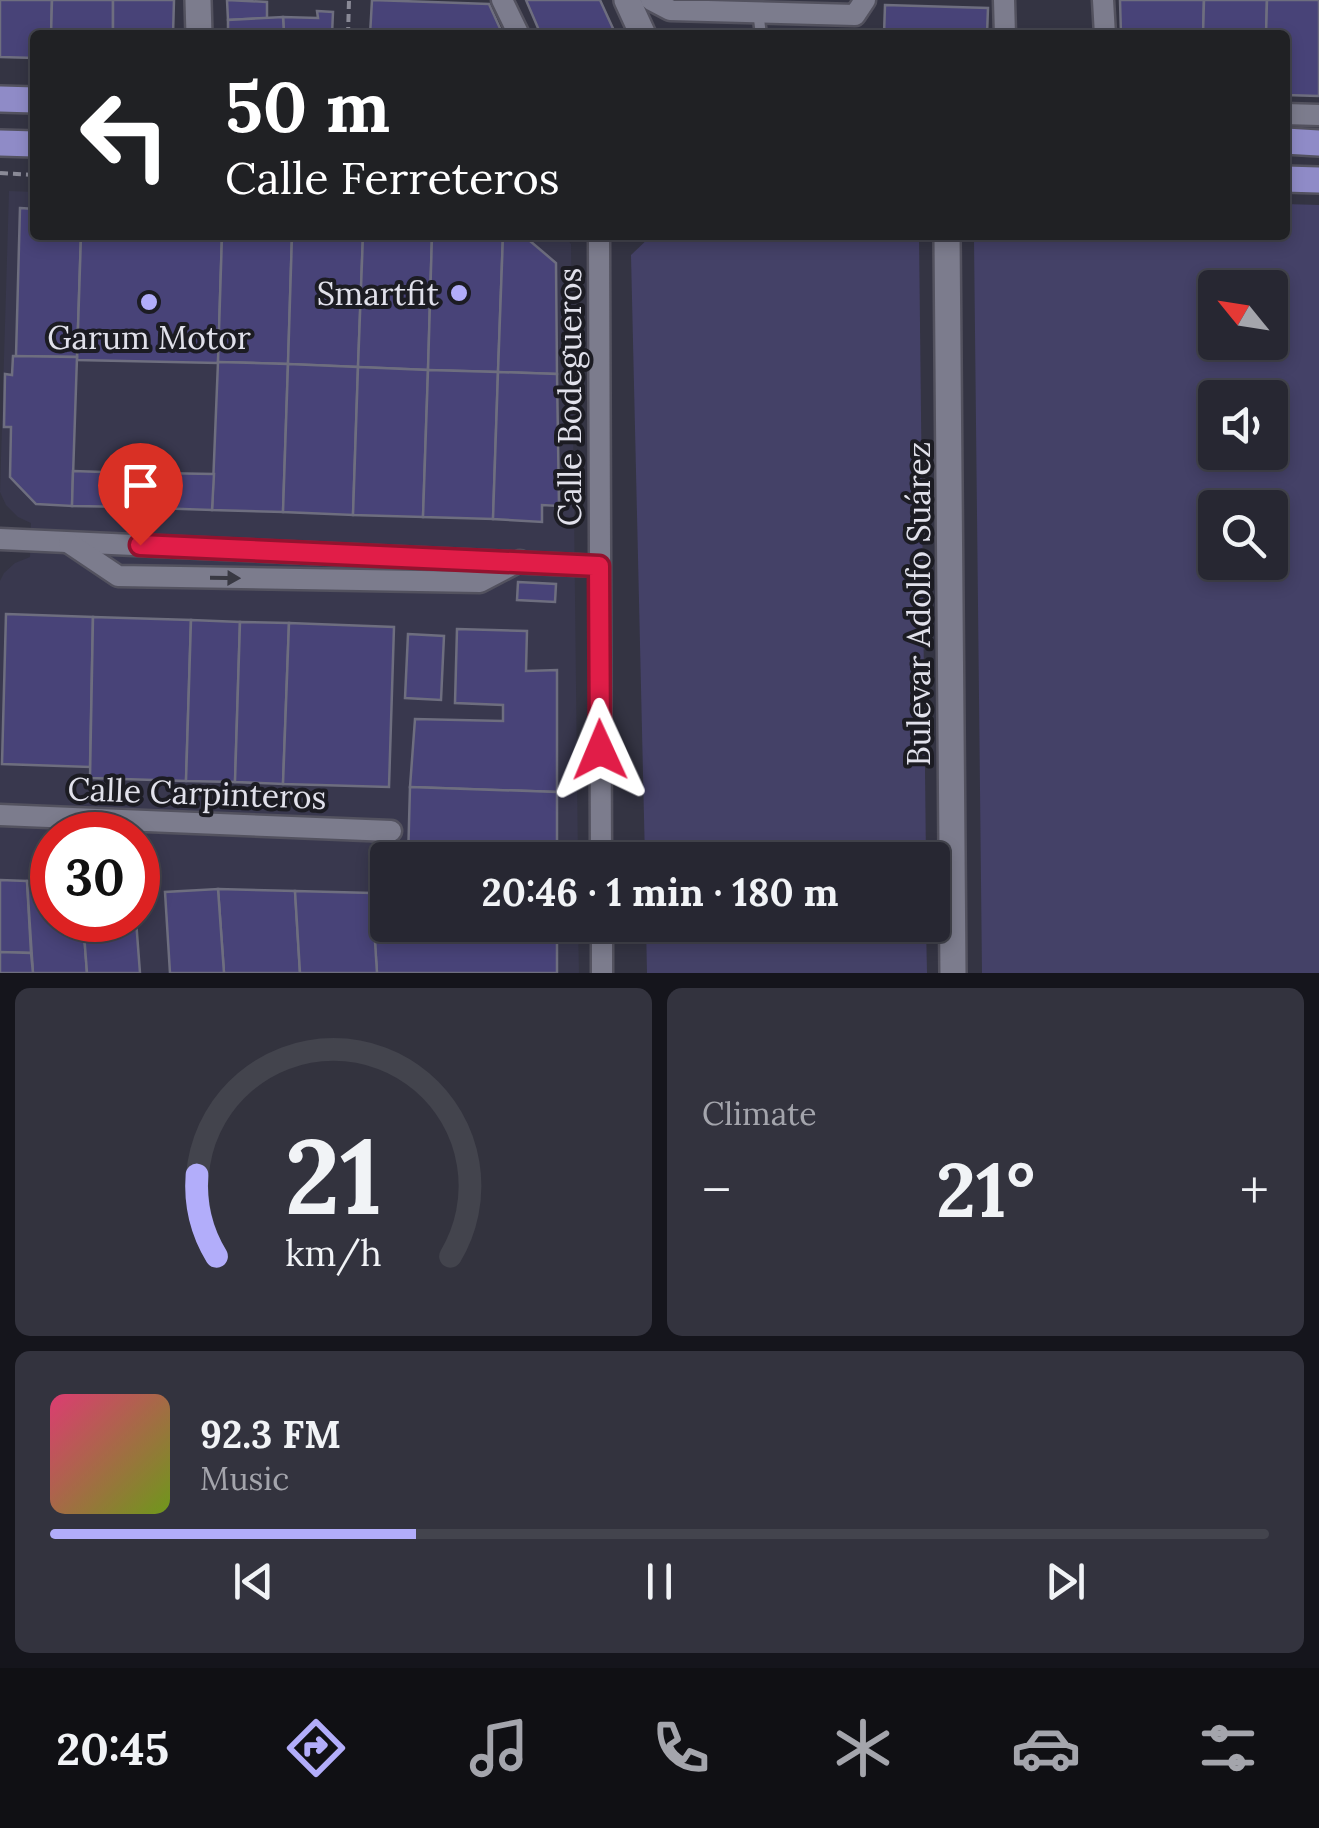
<!DOCTYPE html>
<meta charset="utf-8">
<style>
:root{--surface:#272732;--page:#33333e;--text:#f1f3f6;--muted:#a4a5ac;--line:#43444d;--accent:#b2adfa}
body{margin:0;font-family:Lora,serif;background:var(--page);color:var(--text);height:100vh;display:flex;flex-direction:column;font-size:38px;white-space:nowrap}
*{box-sizing:border-box;margin:0}
p{font-size:32px;color:var(--muted)}
.icon{flex:none;width:55px;height:55px;fill:none;stroke:currentColor;stroke-width:2;stroke-linecap:round;stroke-linejoin:round}
.map{position:relative;height:973px;overflow:hidden}
.details{display:flex;flex-direction:column;gap:15px;padding:15px;background:#15151c;flex:1}
.details>*{flex:none}
.guide{position:absolute;left:30px;top:30px;width:1260px;height:210px;border-radius:10px;box-shadow:0 5px 15px #0003,0 0 0 2px var(--line);background:#202124;color:#fff;overflow:hidden}
.needle{width:65px;rotate:300deg}
.tools{position:absolute;left:1198px;top:270px;display:grid;gap:20px}
.tools a{display:grid;place-items:center;width:90px;height:90px;border-radius:10px;background:var(--surface);box-shadow:0 5px 15px #0003,0 0 0 2px var(--line);font-size:50px}
.speed{position:absolute;left:30px;top:812px;display:flex;gap:20px;font-size:50px;font-weight:700;text-align:center}
.speed>*{display:grid;place-content:center;width:130px;height:130px;border-radius:50%;background:var(--surface);box-shadow:0 5px 15px #0003,0 0 0 2px var(--line);line-height:1}
.speed .limit{border:15px solid #d22;background:#fff;color:#111}
.pin{position:absolute;display:grid;place-items:center;width:85px;height:85px;color:#fff;margin:-102px -42px;border-radius:50% 50% 50% 0;rotate:-45deg;box-shadow:0 0 10px #0007}
.pin .icon{rotate:45deg}
.me{position:absolute;width:110px;margin:-55px;rotate:359deg;stroke-linejoin:round;filter:drop-shadow(0 0 8px #0008)}
.turn{display:flex;align-items:center;gap:35px;height:210px;padding:0 30px;font-size:45px}
.turn .icon{width:130px;height:130px;stroke-width:2.5}
.turn b{display:block;font-size:70px;line-height:85px}
.big{font-size:75px;font-weight:700;line-height:1.1}
.details .widget{flex:1;display:flex;flex-direction:column;justify-content:center;gap:15px;min-width:0;padding:0 35px;border-radius:15px;background:var(--page)}
.details .dial{align-items:center;gap:0}
.dial svg{height:260px;overflow:visible;fill:none;stroke:var(--line);stroke-width:7;stroke-linecap:round;text-anchor:middle}
.dial text{fill:var(--text);stroke:none}
.song{display:flex;align-items:center;gap:30px}
.cover{width:120px;height:120px;border-radius:15px;background:linear-gradient(135deg,hsl(340 70% 55%),hsl(80 70% 35%))}
.played{height:10px;border-radius:5px;background:linear-gradient(90deg,var(--accent) 30%,var(--line) 30%)}
.keys{display:flex;justify-content:space-around;direction:ltr}
.heat{display:flex;justify-content:space-between;align-items:center;font-size:55px;direction:ltr}
.details .tiles{flex:1;display:grid;gap:15px;grid-template-columns:1fr 1fr}
.widget:last-child{grid-column:span 2}
.trip{position:absolute;left:370px;top:842px;width:580px;height:100px;border-radius:10px;background:var(--surface);box-shadow:0 5px 15px #0003,0 0 0 2px var(--line);font-weight:700;line-height:100px;text-align:center}
.tabs{display:flex;height:160px;justify-content:space-around;align-items:center;background:#101014;color:var(--muted)}
.tabs .icon{width:70px;height:70px}
.tabs .active{color:var(--accent)}
.tabs b{font-size:45px;color:var(--text)}
.map>svg:first-child{display:block}
</style>
<div class="map">
<svg width="1319" height="973" viewBox="0 0 1319 973">
<rect width="100%" height="100%" fill="#343443"/>
<path fill="#39384e" fill-rule="evenodd" d="M9,191L35,192V235H563L571,244L578,860H388V925H578L579,973H0V581L4,573L15,563L30,557L31,523L18,517L6,505L0,492ZM52,835H138V920H52Z"/>
<g fill="#444167" fill-rule="evenodd">
<path d="M1285,204L1319,205V973H982L974,240L977,235H1285ZM1215,288H1270V342H1215ZM1215,398H1270V452H1215ZM1215,508H1270V562H1215Z"/>
<path d="M652,235H919L926,860H645L631,255Z"/>
<path d="M646,925H926L927,973H647Z"/>
</g>
<g fill="#484378" stroke="#6e6e7f" stroke-width="2.5">
<path d="M0,0H52L51,35H35V58L0,57Z"/>
<path d="M52,0H113V35H51Z"/>
<path d="M113,0H174L173,35H113Z"/>
<path d="M227,0L267,2V18L228,20Z"/>
<path d="M372,0L489,4L503,35H370Z"/>
<path d="M526,0H600L616,35H541Z"/>
<path d="M1120,0H1204L1203,35H1121Z"/>
<path d="M1204,0H1267L1266,35H1203Z"/>
<path d="M1267,0H1319V96L1285,95V35H1266Z"/>
<path d="M885,5L988,8L987,35H884Z"/>
<path d="M317,11L333,12L332,35H284L283,17L318,18Z"/>
<path d="M283,17L284,35H228V20Z"/>
<path d="M20,208L35,209V235H81L77,357L16,356Z"/>
<path d="M81,235H222L218,363L77,360Z"/>
<path d="M222,235H292L288,364L218,362Z"/>
<path d="M292,235H363L358,367L288,364Z"/>
<path d="M363,235H432L428,370L358,367Z"/>
<path d="M432,235H503L498,372L428,370Z"/>
<path d="M503,235H523L556,263L557,374L498,372Z"/>
<path d="M13,356L77,357L72,506L36,504L10,477L11,427H4L5,374L12,375Z"/>
<path d="M218,362L288,364L283,512L212,510Z"/>
<path d="M288,364L358,367L353,515L283,512Z"/>
<path d="M358,367L428,370L423,517L353,515Z"/>
<path d="M428,370L498,372L493,519L423,517Z"/>
<path d="M498,372L557,374L559,506L542,505V522L493,519Z"/>
<path d="M73,471L133,473L134,507L72,506Z"/>
<path d="M154,473L214,474L212,510L153,508Z"/>
<path d="M518,582L556,584L555,602L517,600Z"/>
<path d="M6,614L93,617L90,767L2,764Z"/>
<path d="M93,617L191,620L186,781L90,778Z"/>
<path d="M191,620L240,622L235,782L186,781Z"/>
<path d="M240,622L289,623L283,784L235,782Z"/>
<path d="M289,623L394,627L389,787L283,784Z"/>
<path d="M457,629L527,631L526,671L557,670V792L410,787L415,719L503,721V705L455,703Z"/>
<path d="M408,634L444,636L441,700L405,698Z"/>
<path d="M410,787L557,792V860H408Z"/>
<path d="M370,874H388V925H533V940L557,941V973H377Z"/>
<path d="M0,880L27,881L31,953L0,952Z"/>
<path d="M27,881L52,882V920H83L87,973H33Z"/>
<path d="M218,889L295,891L300,973H224Z"/>
<path d="M218,889L224,973H170L165,892Z"/>
<path d="M295,891L372,893L377,973H300Z"/>
<path d="M83,920H136L140,973H87Z"/>
<path d="M0,952L31,953L33,973H0Z"/>
</g>
<g fill="none" stroke-linecap="round" stroke-linejoin="round">
<defs>
<path id="lane" d="M758,11L761,35"/>
<g id="street">
<path d="M502,0L519,35"/>
<path d="M651,0L670,10L855,15L865,0"/>
<path d="M1004,0L1005,35"/>
<path d="M1103,0L1105,35"/>
<path d="M1285,114L1319,115"/>
<path d="M599,235L601,860"/>
<path d="M0,539L599,566"/>
<path d="M69,543L118,576L480,582L520,561"/>
<path d="M0,815L391,831"/>
<path d="M602,925V973"/>
</g>
<g id="secondary">
<path d="M198,0L199,35"/>
<path d="M627,0L643,35"/>
<path d="M947,235L953,973"/>
</g>
<g id="primary">
<path d="M0,99L35,100"/>
<path d="M1285,141L1319,143"/>
<path d="M0,143L35,144"/>
<path d="M1285,179L1319,180"/>
</g>
</defs>
<use href="#lane" stroke="#53525f" stroke-width="15"/>
<use href="#street" stroke="#53525f" stroke-width="25"/>
<use href="#secondary" stroke="#53525f" stroke-width="30"/>
<use href="#primary" stroke="#53525f" stroke-width="30"/>
<g stroke="#8a8a97" stroke-width="4" stroke-dasharray="8 5" stroke-linecap="butt">
<path d="M348,35L349,0"/>
<path d="M0,173L35,175"/>
</g>
<use href="#lane" stroke="#7c7c8d" stroke-width="10"/>
<use href="#street" stroke="#7c7c8d" stroke-width="20"/>
<use href="#secondary" stroke="#7c7c8d" stroke-width="25"/>
<use href="#primary" stroke="#8f8bc7" stroke-width="25"/>
</g>
<defs><path id="oneway-solid" d="M-6-.8H1V-3.2L6.5 0L1 3.2V.8H-6Z" transform="scale(2.5)"/></defs>
<use fill="#393943" href="#oneway-solid" transform="translate(225 578) rotate(1)"/>
<g fill="none" stroke-linecap="round" stroke-linejoin="round">
<defs>
<path id="route" d="M140,545L599,566L600,750"/>
</defs>
<use href="#route" stroke="#92132f" stroke-width="25"/>
<use href="#route" stroke="#e11d48" stroke-width="18"/>
</g>
<g fill="#b2adfa" stroke="#1c1c23" stroke-width="4">
<circle cx="459" cy="293" r="10"/>
<circle cx="149" cy="302" r="10"/>
</g>
<g text-anchor="middle" dominant-baseline="central" stroke-width="8" stroke-linejoin="round" paint-order="stroke">
<g font-size="32" fill="#e1e1eb" stroke="#1c1c23" text-anchor="end">
<text x="439" y="293">Smartfit</text>
<text x="149" y="337" text-anchor="middle">Garum Motor</text>
</g>
<g font-size="32" fill="#e1e1eb" stroke="#1c1c23">
<text transform="translate(569 397) rotate(-90)">Calle Bodegueros</text>
<text transform="translate(918 604) rotate(-90)">Bulevar Adolfo Suárez</text>
<text transform="translate(197 793) rotate(2)">Calle Carpinteros</text>
</g>
</g>
</svg>
<div class="tools">
<a><svg class="needle" viewBox="-14 -14 28 28"><path d="M0-13l5 13h-10z" fill="#e53935"/><path d="M0 13l5-13h-10z" fill="#a4a5ac"/></svg></a>
<a><svg class="icon" aria-label="sound" viewBox="0 0 24 24"><path d="M4 9h4l5-4v14l-5-4H4zM17 9q2 3 0 6"/></svg></a>
<a><svg class="icon" aria-label="search" viewBox="0 0 24 24"><circle cx="10" cy="10" r="6"/><path d="M15 15l6 6"/></svg></a>
</div>
<div class="speed"><div class="limit">30</div></div>
<div class="pin" style="left:140px;top:545px;background:#d93025"><svg class="icon" aria-label="arrive" viewBox="0 0 24 24"><path d="M6 21V4h12l-3 4 3 4H6"/></svg></div>
<svg class="me" style="left:600px;top:750px" viewBox="-20 -20 40 40"><path d="M0-17L14 15 0 8-14 15z" fill="#e11d48" stroke="#fff" stroke-width="4"/></svg>
<div class="trip">20:46 · 1 min · 180 m</div>
<div class="guide">
<div class="turn"><svg class="icon" aria-label="left" viewBox="0 0 24 24"><path d="M17 20v-9H6M10 6l-5 5 5 5"/></svg><div><b>50 m</b>Calle Ferreteros</div></div>
</div>
</div>
<section class="details">
<div class="tiles">
<div class="widget dial"><svg viewBox="0 0 100 80">
<path d="M14 69A42 42 0 1 1 86 69"/>
<path d="M14 69A42 42 0 0 1 8 44" stroke="#b2adfa"/>
<text x="50" y="56" font-size="32" font-weight="700">21</text>
<text x="50" y="72" font-size="11">km/h</text>
</svg></div>
<div class="widget"><p>Climate</p>
<div class="heat"><a>−</a><b class="big">21°</b><a>+</a></div>
</div>
<div class="widget">
<div class="song"><i class="cover"></i><div><b>92.3 FM</b><p>Music</p></div></div>
<div class="played"></div>
<div class="keys"><svg class="icon" aria-label="previous" viewBox="0 0 24 24"><path d="M18 5L8 12l10 7zM5 5v14"/></svg><svg class="icon" aria-label="pause" viewBox="0 0 24 24"><path d="M8 5v14M16 5v14"/></svg><svg class="icon" aria-label="next" viewBox="0 0 24 24"><path d="M6 5l10 7-10 7zM19 5v14"/></svg></div>
</div>
</div>
</section>
<nav class="tabs">
<b>20:45</b>
<svg class="icon active" aria-label="directions" viewBox="0 0 24 24"><path d="M12 3l9 9-9 9-9-9zM9 14v-3h6M13 9l2 2-2 2"/></svg>
<svg class="icon" aria-label="music" viewBox="0 0 24 24"><path d="M9 18V5l10-2v13"/><circle cx="6" cy="18" r="3"/><circle cx="16" cy="16" r="3"/></svg>
<svg class="icon" aria-label="phone" viewBox="0 0 24 24"><path d="M5 4h4l2 5-3 2q2 4 5 5l2-3 5 2v4C11 20 4 13 5 4z"/></svg>
<svg class="icon" aria-label="climate" viewBox="0 0 24 24"><path d="M12 3v18M4 7l16 10M4 17L20 7"/></svg>
<svg class="icon" aria-label="car" viewBox="0 0 24 24"><path d="M5 17H2v-5l4-1 3-4h7l3 4 3 1v5h-3M9 17h6M6 11h13"/><circle cx="7" cy="17" r="2"/><circle cx="17" cy="17" r="2"/></svg>
<svg class="icon" aria-label="filters" viewBox="0 0 24 24"><path d="M4 7h16M4 17h16"/><circle cx="9" cy="7" r="2"/><circle cx="15" cy="17" r="2"/></svg>
</nav>
